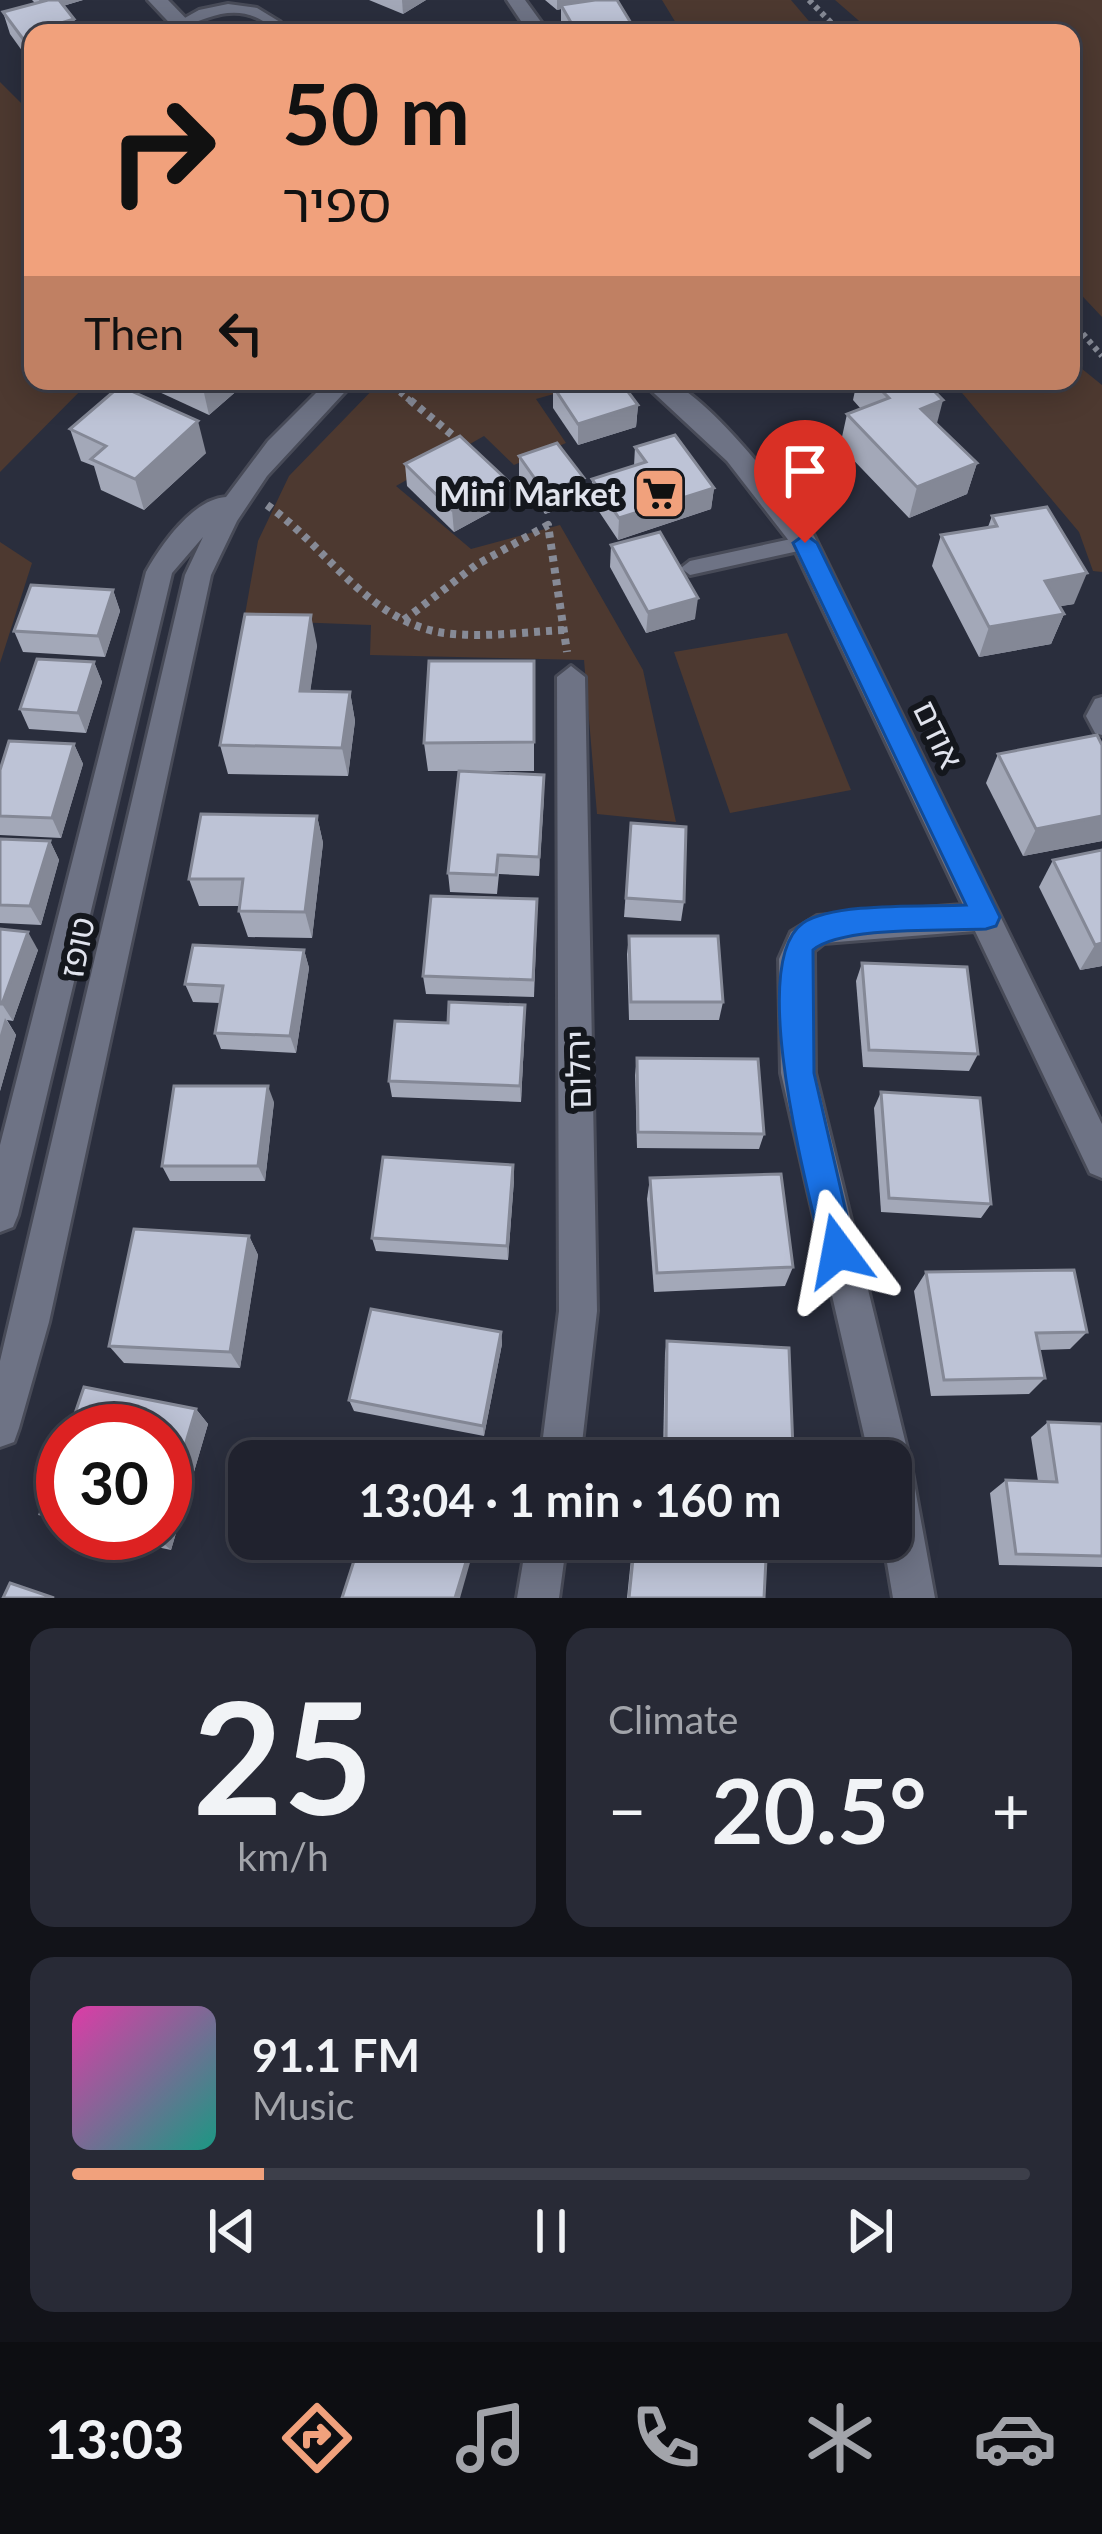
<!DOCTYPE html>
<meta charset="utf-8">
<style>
:root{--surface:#20222e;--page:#282a36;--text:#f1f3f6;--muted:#a2a4aa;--line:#3d3f4a;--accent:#f1a17c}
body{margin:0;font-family:Lato,"Noto Sans Hebrew",sans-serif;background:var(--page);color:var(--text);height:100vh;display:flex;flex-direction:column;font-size:45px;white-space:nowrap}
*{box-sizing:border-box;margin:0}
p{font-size:39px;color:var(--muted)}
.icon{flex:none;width:66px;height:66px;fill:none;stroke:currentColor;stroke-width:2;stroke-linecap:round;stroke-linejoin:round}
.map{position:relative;height:1598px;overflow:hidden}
.sheet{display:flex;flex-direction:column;gap:30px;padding:30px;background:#121319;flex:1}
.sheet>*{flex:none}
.top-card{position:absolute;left:24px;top:24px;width:1056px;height:366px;border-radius:24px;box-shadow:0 6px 30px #0003,0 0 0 3px var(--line);background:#f1a17c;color:#111;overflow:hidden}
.speed{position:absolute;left:36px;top:1404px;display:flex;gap:24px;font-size:60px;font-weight:700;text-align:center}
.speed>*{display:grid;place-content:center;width:156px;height:156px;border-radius:50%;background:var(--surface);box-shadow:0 6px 30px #0003,0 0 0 3px var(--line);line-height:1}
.speed .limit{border:18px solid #d22;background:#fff;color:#111}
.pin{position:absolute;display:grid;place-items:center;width:102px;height:102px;color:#fff;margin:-123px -51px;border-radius:50% 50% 50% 0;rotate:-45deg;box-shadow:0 0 12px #0007}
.pin .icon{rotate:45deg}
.me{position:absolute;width:132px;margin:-66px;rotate:347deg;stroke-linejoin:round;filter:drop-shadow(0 0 9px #0008)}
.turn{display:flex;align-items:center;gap:42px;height:252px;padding:0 60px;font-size:54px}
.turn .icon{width:156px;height:156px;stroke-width:2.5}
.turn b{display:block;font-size:84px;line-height:102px}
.then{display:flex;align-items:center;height:114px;padding:0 60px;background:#0003;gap:24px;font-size:45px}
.big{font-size:90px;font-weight:700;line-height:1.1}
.sheet .widget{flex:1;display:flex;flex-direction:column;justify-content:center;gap:18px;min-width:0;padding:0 42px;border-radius:24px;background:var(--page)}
.sheet .dial{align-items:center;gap:0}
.dial b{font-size:156px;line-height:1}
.song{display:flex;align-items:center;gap:36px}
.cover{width:144px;height:144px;border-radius:18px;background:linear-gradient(135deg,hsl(320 70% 55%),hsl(170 70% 35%))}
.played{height:12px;border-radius:6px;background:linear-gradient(90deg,var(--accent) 20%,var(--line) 20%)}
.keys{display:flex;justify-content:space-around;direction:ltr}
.heat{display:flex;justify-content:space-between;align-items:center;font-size:66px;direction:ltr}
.sheet .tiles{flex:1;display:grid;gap:30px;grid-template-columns:1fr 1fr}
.widget:last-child{grid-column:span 2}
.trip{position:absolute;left:228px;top:1440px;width:684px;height:120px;border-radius:24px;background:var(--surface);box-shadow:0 6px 30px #0003,0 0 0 3px var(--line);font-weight:700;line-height:120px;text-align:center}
.menu{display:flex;height:192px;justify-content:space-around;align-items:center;background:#0d0e12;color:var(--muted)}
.menu .icon{width:84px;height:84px}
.menu .selected{color:var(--accent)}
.menu b{font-size:54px;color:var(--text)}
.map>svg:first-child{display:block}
</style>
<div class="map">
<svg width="1102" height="1598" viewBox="0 0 1102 1598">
<rect width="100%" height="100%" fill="#2a2e3d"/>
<g fill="#4d3930">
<path d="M662,0H791L819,33H682Z"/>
<path d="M835,0H1102V317L1071,284V33H873Z"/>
<path d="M0,82L33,115V381H90L0,472Z"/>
<path d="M1071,360L1102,385V572L1093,571L1079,532L952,381H1071Z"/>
<path d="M381,381H600L536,399L566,443L514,465L484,436L396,486L471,549L560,525L643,670L676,822L597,814L584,660L370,655L371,625L244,620L258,541L289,476Z"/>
<path d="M0,542L32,563L0,663Z"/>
<path d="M787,633L851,790L730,813L674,652Z"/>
</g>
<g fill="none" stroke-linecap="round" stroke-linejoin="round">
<defs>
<g id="service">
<path d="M228,4L257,8L280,22L278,33H264L266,23C237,3 210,16 181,28L174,24L199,10Z"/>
<path d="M805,536L814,543L812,548L690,575L681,568L690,561Z"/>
<path d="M1102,697V735L1095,733L1086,716L1095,699Z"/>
</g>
<g id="minor">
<path d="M148,0H168L200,33H179Z"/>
<path d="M507,0H525L549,33H529Z"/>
<path d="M328,381H355L267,476L237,521L211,575L49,1322L19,1428L14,1442L0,1447V1361L185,575L203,537L172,573L18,1215L13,1227L0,1232V1145L146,572C161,545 193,499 226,497L268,441Z"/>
<path d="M641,381C649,381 662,379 670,382C710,398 789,499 814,536L1102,1124V1178L1090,1173L975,931L824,943L814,951L815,1073L910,1461L935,1598H893L883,1539H891V1461H870L781,1073L779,959L791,932L817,916L963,905L793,546L727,461Z"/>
<path d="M571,666L585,677L597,1311L580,1461H540L559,1311L557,677Z"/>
<path d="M527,1539H567L559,1598H517Z"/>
</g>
</defs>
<use href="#service" stroke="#484b58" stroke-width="6"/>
<use href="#minor" stroke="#484b58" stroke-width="6"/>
<g stroke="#868a96" stroke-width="6" stroke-dasharray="4.5 4.5" stroke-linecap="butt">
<path d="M809,0L841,33"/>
<path d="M1071,320L1102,356"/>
<path d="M386,381L413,403"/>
</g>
<g stroke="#868a96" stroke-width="8" stroke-dasharray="6 6" stroke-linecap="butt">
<path d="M410,400L462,443"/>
<path d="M267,505C326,546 368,622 444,633C484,638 524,632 564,630"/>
<path d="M404,620L476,565L548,525L567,652"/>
</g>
<use href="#service" fill="#6e7385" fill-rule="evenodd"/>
<use href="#minor" fill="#6e7385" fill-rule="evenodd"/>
</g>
<g fill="#a3a8b8">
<path d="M32,0H83L63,6L74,19L78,33H33V66L10,34L3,12L35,3Z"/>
<path d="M369,0H426L403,14Z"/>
<path d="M545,0H590L637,33H564L561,27V9L557,10Z"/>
<path d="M143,381H248L209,415L144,385Z"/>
<path d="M857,381H924L937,424L977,463L967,494L909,518L840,446L847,414L861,409L853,400Z"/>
<path d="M553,386L638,405L636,427L578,445L553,408Z"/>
<path d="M70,429L206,453L144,510L101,490L94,466L81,461Z"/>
<path d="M635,447L714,488L711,509L618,540L592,501V479L634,466Z"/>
<path d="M519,456L584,478V500L545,514L519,478Z"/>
<path d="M405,464L508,481L509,502L454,532L407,486Z"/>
<path d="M992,516L1074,604L1060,606L1064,614L1051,644L979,657L932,566L941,535L988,527Z"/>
<path d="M611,545L695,619L646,633L610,567Z"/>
<path d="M113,590L120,611L105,657L23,652L14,631Z"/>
<path d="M317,645L310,691L350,692L355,721L348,776L228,774L220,745Z"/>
<path d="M534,661V771H466L544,795L539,876L499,874L497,894L450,892L448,873L459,771H428L424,743Z"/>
<path d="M94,662L102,682L86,733L29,729L20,709Z"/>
<path d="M74,744L83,764L61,838L0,835V770Z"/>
<path d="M1102,745V841L1023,856L986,783L998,754Z"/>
<path d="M317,816L323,843L312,938L248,937L239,911L240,906H199L189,879Z"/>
<path d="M631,823L684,902L681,921L624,917Z"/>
<path d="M0,839L50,841L59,860L41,925L0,923Z"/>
<path d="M1102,850V966L1080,970L1039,887L1053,860Z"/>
<path d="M537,917L534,997L426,994L423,976Z"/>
<path d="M0,929L38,950L13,1021L7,1020L16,1035L0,1091Z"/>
<path d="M629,936L723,1002L719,1020H629L627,954Z"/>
<path d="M304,950L309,968L296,1053L221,1049L215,1033L220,1003L193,1002L185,984Z"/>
<path d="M862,963L978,1054L969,1071L863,1067L856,981Z"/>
<path d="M525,1022L521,1102L392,1097L389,1081Z"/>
<path d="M637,1058L764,1134L759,1149L637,1148L635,1075Z"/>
<path d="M881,1092L991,1204L981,1218L881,1212L874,1108Z"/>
<path d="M274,1102L265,1181H170L162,1166Z"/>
<path d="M513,1165L514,1180L508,1260L376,1251L372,1238Z"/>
<path d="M650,1178L793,1267L785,1286L654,1292L647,1199Z"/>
<path d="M249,1236L258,1255L240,1368L124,1363L109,1346Z"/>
<path d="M926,1272L1087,1332L1070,1349L1040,1350L1045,1378L1029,1394L931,1396L914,1291Z"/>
<path d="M501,1332L502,1344L484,1436L354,1411L349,1400Z"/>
<path d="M667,1341L793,1449L787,1459L663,1452L665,1353Z"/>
<path d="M196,1409L208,1424L171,1550L91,1533H165Z"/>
<path d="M1048,1422L1102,1424V1567L999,1565L990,1493L1006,1480L1038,1481L1031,1437Z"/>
<path d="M63,1449V1527L40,1514Z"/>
<path d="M633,1539H767L764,1598H627Z"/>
</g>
<g fill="#848896">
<path d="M39,0H83L42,12Z"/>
<path d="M402,0H426L403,14Z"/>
<path d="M557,0H590L561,5V9L557,10Z"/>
<path d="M74,19L78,33H52L51,26Z"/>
<path d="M205,381H248L209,415L202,384Z"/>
<path d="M786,381H800L784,388Z"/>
<path d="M943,400L935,431L921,409Z"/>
<path d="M638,405L636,427L578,445V424Z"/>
<path d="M198,421L206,453L144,510L135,479Z"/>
<path d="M977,463L967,494L909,518L917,487Z"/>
<path d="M584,478V500L545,514V493Z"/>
<path d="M508,481L509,502L454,532L452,510Z"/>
<path d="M714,488L711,509L618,540L619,518Z"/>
<path d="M1087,573L1074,604L1033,611L1045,581Z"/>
<path d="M113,590L120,611L105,657L98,636Z"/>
<path d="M698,598L695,619L646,633L648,612Z"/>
<path d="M1064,614L1051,644L979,657L989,627Z"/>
<path d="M311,615L317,645L306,721L300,691Z"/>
<path d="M94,662L102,682L86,733L78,713Z"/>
<path d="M350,692L355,721L348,776L342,748Z"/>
<path d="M74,744L83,764L61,838L52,818Z"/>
<path d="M544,775V795L539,876V857Z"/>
<path d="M317,816L323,843L312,938L305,912Z"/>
<path d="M1102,816V841L1023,856L1036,829Z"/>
<path d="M50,841L59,860L41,925L30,906Z"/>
<path d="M28,932L38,950L13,1021L2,1004Z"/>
<path d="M1102,943V966L1080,970L1095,945Z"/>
<path d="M304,950L309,968L296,1053L290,1036Z"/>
<path d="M525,1005V1022L521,1102L520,1086Z"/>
<path d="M5,1018L16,1035L0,1091V1035Z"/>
<path d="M268,1086L274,1102L265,1181L258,1166Z"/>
<path d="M513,1165L514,1180L508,1260L507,1246Z"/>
<path d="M249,1236L258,1255L240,1368L230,1352Z"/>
<path d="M501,1332L502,1344L484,1436L483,1426Z"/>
<path d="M196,1409L208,1424L171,1550L157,1538L159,1533H165V1512Z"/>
<path d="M474,1539L475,1545L460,1598H455Z"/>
</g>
<g fill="#bdc3d6" stroke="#848896" stroke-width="3">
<path d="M48,0H59L74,19L51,26L56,33H33V45L29,47L3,12Z"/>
<path d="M595,0H617L637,33H577L561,5Z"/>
<path d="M452,25L463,33H432Z"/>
<path d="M570,381H620L638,405L578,424L553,386Z"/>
<path d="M872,381H924L943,400L921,409L977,463L917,487L847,414L889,398Z"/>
<path d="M120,386L198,421L135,479L91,459L106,446L70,429Z"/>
<path d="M675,435L714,488L619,518L592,479L646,462L635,447Z"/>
<path d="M460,436L508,481L452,510L405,464Z"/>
<path d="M557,443L584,478L545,493L519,456Z"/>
<path d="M1047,507L1087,573L1045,581L1064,614L989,627L941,535L997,526L992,516Z"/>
<path d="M660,532L698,598L648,612L611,545Z"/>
<path d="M31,585L113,590L98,636L14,631Z"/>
<path d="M245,614L311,615L300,691L350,692L342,748L220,745Z"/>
<path d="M37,659L94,662L78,713L20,709Z"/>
<path d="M429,661H534V742L424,743Z"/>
<path d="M1097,735L1102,745V816L1036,829L998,754Z"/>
<path d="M9,741L74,744L52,818L0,816V770Z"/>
<path d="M459,771L544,775L539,857L498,855L496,875L448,873Z"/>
<path d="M201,814L317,816L305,912L239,911L243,879H189Z"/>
<path d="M631,823L686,827L684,902L626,898Z"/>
<path d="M0,839L50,841L30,906L0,905Z"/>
<path d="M1102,850V943L1095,945L1053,860Z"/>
<path d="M431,896L537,899L533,980L423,976Z"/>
<path d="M0,929L28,932L2,1004H0Z"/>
<path d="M629,936H718L723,1002H631Z"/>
<path d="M193,945L304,950L290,1036L215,1033L223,986L185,984Z"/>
<path d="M862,963L967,967L978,1054L869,1050Z"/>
<path d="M449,1002L525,1005L520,1086L389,1081L395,1021L448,1023Z"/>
<path d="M637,1058L758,1059L764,1134L638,1132Z"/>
<path d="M174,1086H268L258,1166H162Z"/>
<path d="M881,1092L980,1098L991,1204L889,1198Z"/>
<path d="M383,1157L513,1165L507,1246L372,1238Z"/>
<path d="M781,1174L793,1267L657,1273L650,1178Z"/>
<path d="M134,1229L249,1236L230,1352L109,1346Z"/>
<path d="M1074,1270L1087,1332L1036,1333L1045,1378L944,1380L926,1272Z"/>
<path d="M371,1309L501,1332L483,1426L349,1400Z"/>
<path d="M667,1341L789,1348L793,1449L666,1442Z"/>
<path d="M84,1387L196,1409L165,1512V1431H69Z"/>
<path d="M1048,1422L1102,1424V1556L1016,1554L1006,1480L1057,1482Z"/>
<path d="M63,1449V1519L40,1514Z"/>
<path d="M131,1533H159L157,1538Z"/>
<path d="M361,1539H473L455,1598H342Z"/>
<path d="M635,1539H767L764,1598H629Z"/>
<path d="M10,1583L54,1598H3Z"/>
</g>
<path fill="#1a73e8" stroke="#114b97" stroke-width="3" d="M805,534L817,543L1000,917L996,926L986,929C945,931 842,926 813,950L814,1073L855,1251L850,1262L838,1267L827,1262L822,1251C808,1189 746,963 803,923C834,902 926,907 966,905L793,543Z"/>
<defs>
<symbol id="supermarket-square" viewBox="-11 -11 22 22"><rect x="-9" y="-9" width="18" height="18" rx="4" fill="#f1a17c" stroke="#14171d"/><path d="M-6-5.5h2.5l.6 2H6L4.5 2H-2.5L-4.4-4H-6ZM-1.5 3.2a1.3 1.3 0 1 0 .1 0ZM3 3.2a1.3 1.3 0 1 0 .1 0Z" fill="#111"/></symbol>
</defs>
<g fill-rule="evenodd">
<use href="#supermarket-square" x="630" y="464" width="59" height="59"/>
</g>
<g text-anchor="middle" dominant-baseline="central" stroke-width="12" stroke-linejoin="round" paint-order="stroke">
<g font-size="33" font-weight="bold" fill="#e0e3ed" stroke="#14171d" text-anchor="end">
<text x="620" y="493">Mini Market</text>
</g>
<g font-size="33" fill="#e0e3ed" stroke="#14171d">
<text transform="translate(939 734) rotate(64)">אודם</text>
<text transform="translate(76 947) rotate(-78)">טופז</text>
<text transform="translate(577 1070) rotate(-91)">יהלום</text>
</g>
</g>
</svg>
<div class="speed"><div class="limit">30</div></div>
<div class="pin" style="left:805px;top:543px;background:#d93025"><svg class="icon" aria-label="arrive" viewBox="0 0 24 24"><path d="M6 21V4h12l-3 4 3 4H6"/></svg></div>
<svg class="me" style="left:838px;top:1251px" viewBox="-20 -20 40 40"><path d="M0-17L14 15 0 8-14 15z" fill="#1a73e8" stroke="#fff" stroke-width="4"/></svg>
<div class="trip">13:04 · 1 min · 160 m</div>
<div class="top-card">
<div class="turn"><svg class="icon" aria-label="right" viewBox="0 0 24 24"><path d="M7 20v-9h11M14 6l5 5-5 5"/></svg><div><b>50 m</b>ספיר</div></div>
<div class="then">Then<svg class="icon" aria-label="left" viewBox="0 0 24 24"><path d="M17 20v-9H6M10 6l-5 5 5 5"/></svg></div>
</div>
</div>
<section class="sheet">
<div class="tiles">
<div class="widget dial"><b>25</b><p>km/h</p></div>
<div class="widget"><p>Climate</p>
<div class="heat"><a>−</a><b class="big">20.5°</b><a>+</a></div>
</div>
<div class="widget">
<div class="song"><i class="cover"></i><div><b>91.1 FM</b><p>Music</p></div></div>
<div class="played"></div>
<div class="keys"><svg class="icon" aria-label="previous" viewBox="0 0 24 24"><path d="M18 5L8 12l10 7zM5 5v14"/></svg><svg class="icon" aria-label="pause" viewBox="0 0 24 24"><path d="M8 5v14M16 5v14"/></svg><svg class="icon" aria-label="next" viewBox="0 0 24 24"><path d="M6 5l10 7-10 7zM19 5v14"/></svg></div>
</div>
</div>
</section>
<nav class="menu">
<b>13:03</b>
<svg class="icon selected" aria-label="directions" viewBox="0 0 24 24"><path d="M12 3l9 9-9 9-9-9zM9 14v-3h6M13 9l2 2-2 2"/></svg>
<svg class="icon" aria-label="music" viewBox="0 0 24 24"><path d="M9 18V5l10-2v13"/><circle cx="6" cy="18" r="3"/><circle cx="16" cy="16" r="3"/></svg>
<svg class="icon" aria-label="phone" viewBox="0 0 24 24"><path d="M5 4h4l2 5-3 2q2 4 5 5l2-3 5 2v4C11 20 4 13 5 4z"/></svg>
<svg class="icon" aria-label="climate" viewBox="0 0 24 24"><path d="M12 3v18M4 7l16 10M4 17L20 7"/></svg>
<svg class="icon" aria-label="car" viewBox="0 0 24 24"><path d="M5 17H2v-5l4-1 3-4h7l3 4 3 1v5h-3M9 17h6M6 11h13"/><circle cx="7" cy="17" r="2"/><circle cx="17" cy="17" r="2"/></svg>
</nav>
